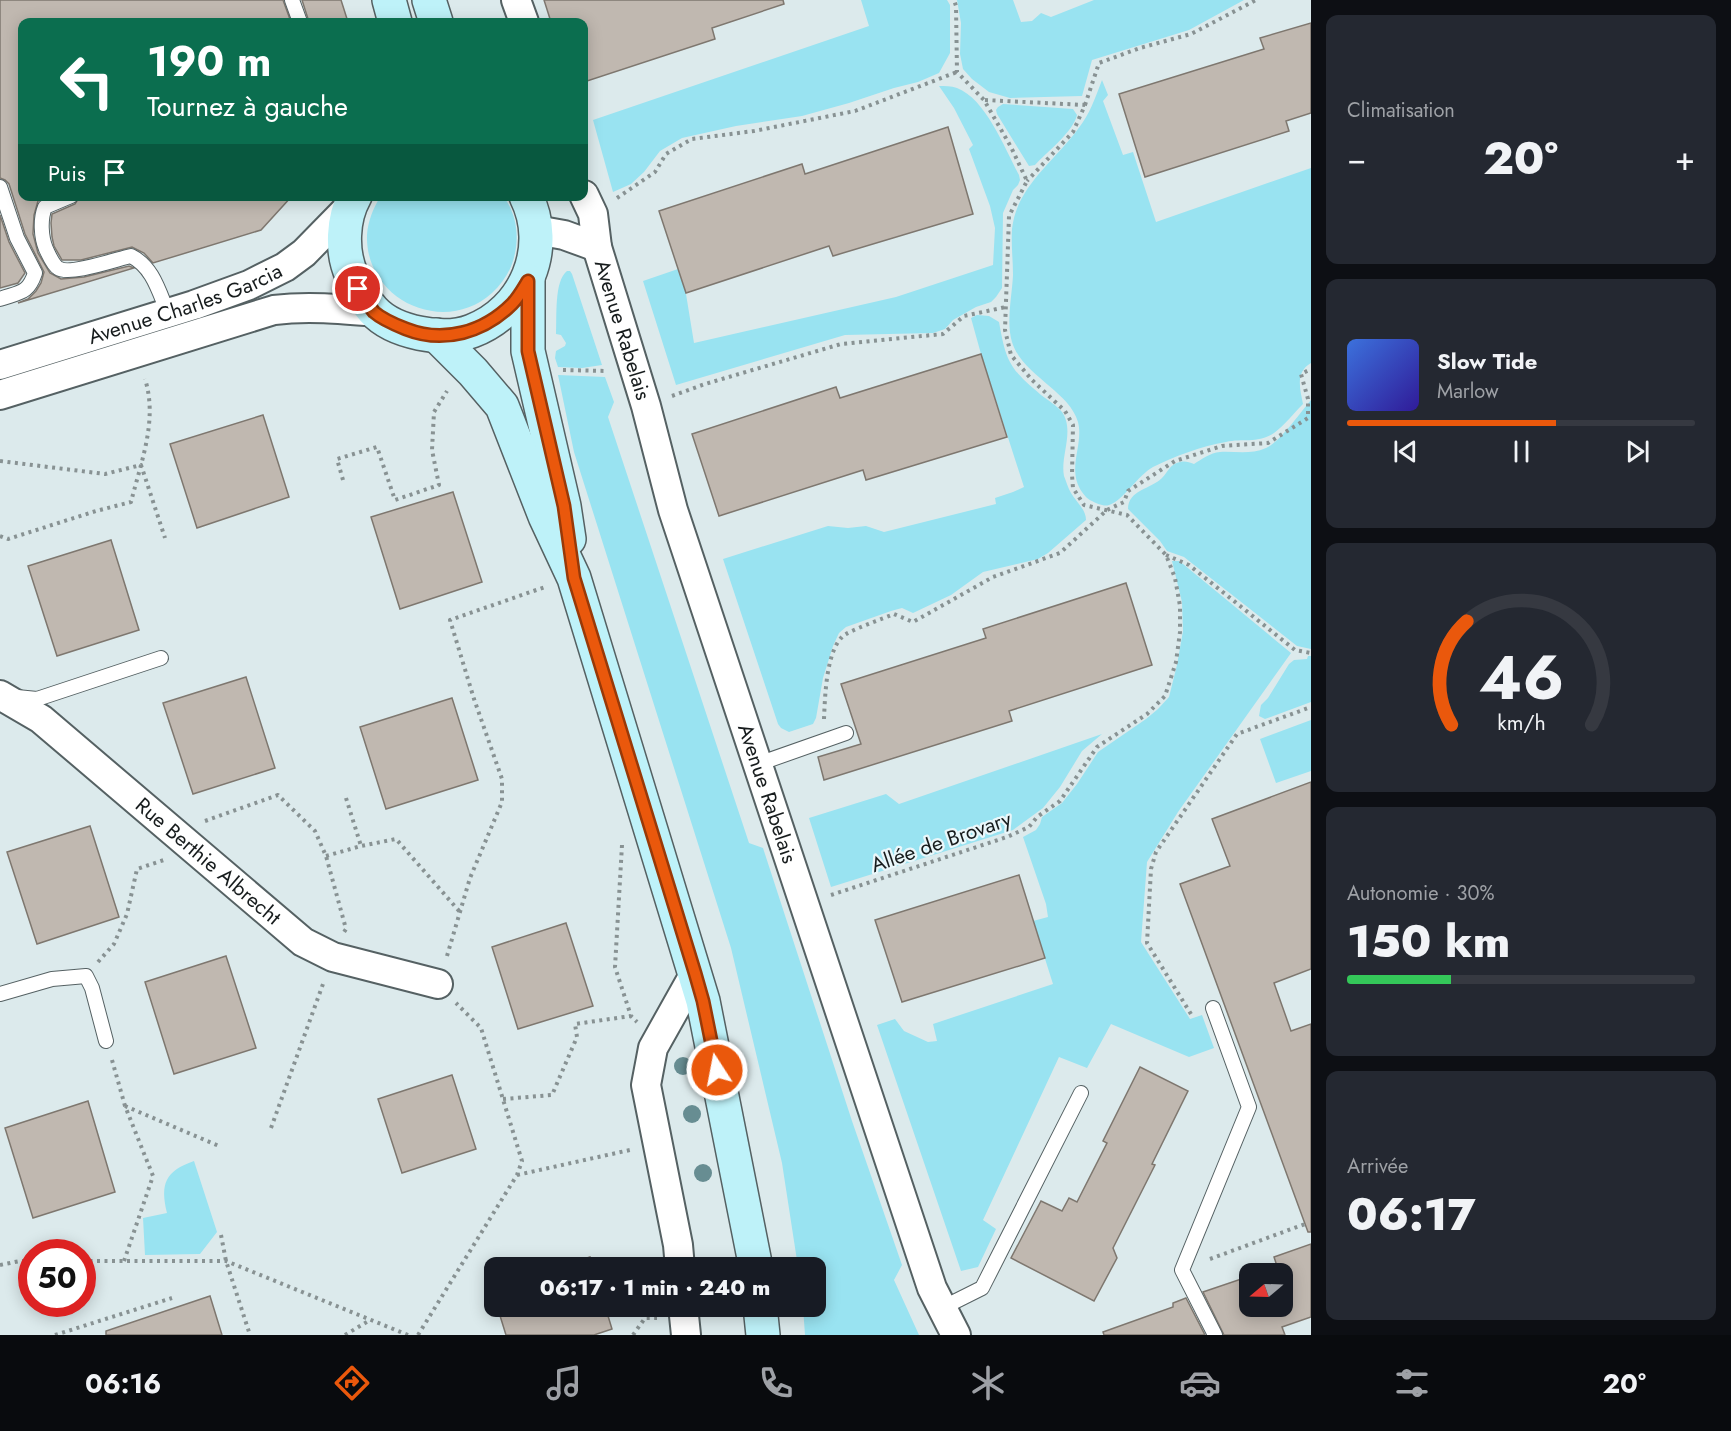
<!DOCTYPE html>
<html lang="fr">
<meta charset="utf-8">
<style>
:root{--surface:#171b24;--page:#242831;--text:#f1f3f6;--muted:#9ea1a6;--line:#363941;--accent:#ea580c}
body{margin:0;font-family:Jost,sans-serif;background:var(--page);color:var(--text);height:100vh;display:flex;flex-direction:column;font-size:22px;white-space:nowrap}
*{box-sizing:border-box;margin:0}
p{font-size:20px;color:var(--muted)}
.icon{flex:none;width:33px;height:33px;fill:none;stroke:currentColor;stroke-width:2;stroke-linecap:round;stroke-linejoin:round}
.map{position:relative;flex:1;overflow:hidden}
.panel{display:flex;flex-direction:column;gap:15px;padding:15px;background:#0d0f14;width:420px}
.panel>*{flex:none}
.guide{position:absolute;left:18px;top:18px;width:570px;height:183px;border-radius:12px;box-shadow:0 3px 15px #0003;background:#0b6e4f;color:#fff;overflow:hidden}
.needle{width:39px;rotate:251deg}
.tools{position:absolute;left:1239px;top:1263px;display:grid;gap:12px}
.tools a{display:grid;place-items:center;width:54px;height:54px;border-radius:12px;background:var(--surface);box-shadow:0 3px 15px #0003;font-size:30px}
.speed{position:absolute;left:18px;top:1239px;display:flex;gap:12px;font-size:30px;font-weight:700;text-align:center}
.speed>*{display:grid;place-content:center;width:78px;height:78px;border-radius:50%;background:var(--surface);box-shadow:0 3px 15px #0003;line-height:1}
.speed .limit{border:9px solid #d22;background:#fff;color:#111}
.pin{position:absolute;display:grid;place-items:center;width:51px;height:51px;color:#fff;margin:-26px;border:3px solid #fff;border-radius:50%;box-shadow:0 2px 6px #0007}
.me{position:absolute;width:66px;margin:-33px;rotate:349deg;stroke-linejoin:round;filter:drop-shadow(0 0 4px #0008)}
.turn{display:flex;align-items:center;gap:21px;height:126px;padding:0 30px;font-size:27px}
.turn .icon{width:78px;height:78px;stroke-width:2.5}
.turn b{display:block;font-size:42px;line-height:51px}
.then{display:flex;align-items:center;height:57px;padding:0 30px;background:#0003;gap:12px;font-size:22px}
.big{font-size:45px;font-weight:800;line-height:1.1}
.panel .widget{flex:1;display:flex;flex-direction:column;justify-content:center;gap:9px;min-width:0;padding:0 21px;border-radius:12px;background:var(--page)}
.panel .dial{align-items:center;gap:0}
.dial svg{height:156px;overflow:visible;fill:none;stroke:var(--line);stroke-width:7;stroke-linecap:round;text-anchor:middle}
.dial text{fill:var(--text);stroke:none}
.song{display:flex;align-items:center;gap:18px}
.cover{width:72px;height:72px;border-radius:9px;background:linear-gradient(135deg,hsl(220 70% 55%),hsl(250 70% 35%))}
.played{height:6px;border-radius:3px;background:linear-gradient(90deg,var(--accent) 60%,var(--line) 60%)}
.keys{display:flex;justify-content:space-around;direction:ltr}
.heat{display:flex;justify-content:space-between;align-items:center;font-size:33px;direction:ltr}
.charge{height:9px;border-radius:4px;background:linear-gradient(90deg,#34c759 30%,var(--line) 0)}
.trip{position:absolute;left:484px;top:1257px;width:342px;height:60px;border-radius:12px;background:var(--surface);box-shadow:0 3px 15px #0003;font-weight:800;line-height:60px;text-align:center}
.tab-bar{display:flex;height:96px;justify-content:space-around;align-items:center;background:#090b0e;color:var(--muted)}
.tab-bar .icon{width:42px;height:42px}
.tab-bar .on{color:var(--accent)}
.tab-bar b{font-size:27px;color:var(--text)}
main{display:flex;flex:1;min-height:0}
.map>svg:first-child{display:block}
</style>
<main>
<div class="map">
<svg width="1311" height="1335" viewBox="0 0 1311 1335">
<rect width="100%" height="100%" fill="#dceaec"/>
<g fill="#99e3f1">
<path d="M861,0H947L950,5V53L939,73L918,82L894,88L849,103L802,116L736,126L682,138L660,151L644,172L631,184L613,192L593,120L869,26Z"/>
<path d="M957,0H1013L1021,22L1032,21L1041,13L1051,17L1094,0H1244L1189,30L1092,60L1082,96L1010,98L989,92L972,79L963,69L960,54L961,23Z"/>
<path d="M1102,80L1108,95L1103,101L1123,155L1133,152L1156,222L1311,168V363C1295,372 1300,389 1303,404C1294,413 1284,426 1274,433C1258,444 1243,438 1226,442C1202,446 1175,456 1153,467C1138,475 1123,501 1109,505C1104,507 1096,503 1092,501C1087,499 1085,496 1082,492C1066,469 1084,445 1078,422C1069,391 1022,375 1012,342C1006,322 1012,296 1013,275C1013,260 1011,245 1012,229C1017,186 1054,162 1078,129C1090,114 1095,98 1102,80Z"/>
<path d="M939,86C945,86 951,86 957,88C986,99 1005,149 1019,175L1020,180L1018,185L1013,190L1003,213L1002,288L996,297L991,302L976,307L953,320L945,329L933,333L845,335L676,385L643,281L678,269L686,294L694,343L896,297L993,265L995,228L990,206L969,149L973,145L954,108Z"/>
<path d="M1003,104L1073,109L1077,115C1073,132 1047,152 1035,165L1029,166L997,114L996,110L998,107Z"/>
<path d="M380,197H504C516,214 519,234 515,253C512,269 504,282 492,293C445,336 365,301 367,235C368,221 373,209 380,197Z"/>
<path d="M567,271H570L572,274L602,365L582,368L558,367L555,358L556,351L565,346L566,343L561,335L556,334C557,317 554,281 567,271Z"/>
<path d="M977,315L989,316L999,322C1006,362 1010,369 1041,395C1048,400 1057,406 1062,412C1075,431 1060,456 1064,476C1066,481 1068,488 1071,493C1076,502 1086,509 1086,520L1048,553L1038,559L983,572L951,595L913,613L902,608L891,611L846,627L839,633L833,646L823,678L816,718L813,724L789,732L781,728L778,724L723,559L828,526L848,528L866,526L884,532L996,504L995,498L1013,492L1024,487L981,354L971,318Z"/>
<path d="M558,375L605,377L614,402L608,417L749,843L763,848L852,1121L902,1265L894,1280L919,1335H805L803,1307L816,1306V1268L798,1267L782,1163L731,948L574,452Z"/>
<path d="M1311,400V649L1297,646L1184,557L1167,551L1160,541L1128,509C1128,490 1151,489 1162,478C1168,472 1170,464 1180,462C1185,461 1189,462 1194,464C1202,459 1210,453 1220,452C1235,451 1250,455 1266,448C1280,442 1300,413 1311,400Z"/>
<path d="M1172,561H1179L1183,564L1291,653L1178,812L1147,862L1141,942L1190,1019L1202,1015L1214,1048L1189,1057L1111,1024L1087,1068L1059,1057L983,1220L996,1229L978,1267L961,1271L877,1025L895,1019L904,1031L928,1042L937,1041L933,1024L1053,984L1033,921L1048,917L1046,904L1023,837L1036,830L1040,824L1042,817L1062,803L1077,784L1098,752L1146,719L1158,709L1169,697L1177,665L1183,631L1182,602Z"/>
<path d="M1308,656H1311V702L1265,719L1259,716L1261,705L1268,698L1289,664L1294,660L1307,659Z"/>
<path d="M1311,720V771L1276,783L1260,739Z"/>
<path d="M1102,734L1082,751L1060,787L1043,808L1013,830L831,887L809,818L886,794L899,804Z"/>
<path d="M194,1161L217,1232L200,1254L145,1255L143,1218L167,1213C160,1184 165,1171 194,1161Z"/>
</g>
<g fill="#c0b8b0" stroke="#7e776f" stroke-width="1.5">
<path d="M0,0H283L291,22H22V196H47L38,201L34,215L33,234L38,253L50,273L61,279L84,277L129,266L134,268L18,303L28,299L36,291L41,283L44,272L25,234L9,184L5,180L0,178Z"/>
<path d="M302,0H341L348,22H309Z"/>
<path d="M544,0H783L784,4L712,28L715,39L584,82V22H551Z"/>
<path d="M1311,23V113L1286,121L1289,131L1145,177L1119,94L1264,49L1260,38Z"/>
<path d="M948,127L973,214L833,256L829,246L686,293L659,211L802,164L805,174Z"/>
<path d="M80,196H292L261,230L153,263L144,253L132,247L81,260H62L54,246L52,237L51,223L52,214L75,204Z"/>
<path d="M0,215L9,242L25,273L18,283L0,288Z"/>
<path d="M981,354L1007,437L866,480L863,470L719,516L692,434L836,387L840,398Z"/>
<path d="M263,415L289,497L197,528L170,444Z"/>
<path d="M453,492L482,582L400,609L371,517Z"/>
<path d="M111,540L139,630L57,656L28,566Z"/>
<path d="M1126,583L1152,665L1009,711L1012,721L824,780L818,757L861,744L841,684L986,638L983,629Z"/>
<path d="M246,677L275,768L193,794L163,703Z"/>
<path d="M452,698L478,780L386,809L360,727Z"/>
<path d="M1311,782V969L1274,983L1291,1031L1311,1024V1232H1308L1180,884L1230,866L1212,819Z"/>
<path d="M90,826L119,917L37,944L7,852Z"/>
<path d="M1019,875L1045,958L902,1002L875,920Z"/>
<path d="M566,923L593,1006L518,1029L492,947Z"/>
<path d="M226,956L256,1048L174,1074L145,982Z"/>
<path d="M1140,1067L1188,1091L1152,1164L1155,1165L1113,1248L1117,1258L1094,1301L1011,1258L1041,1201L1062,1211L1069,1198L1077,1202L1107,1143L1103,1141Z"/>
<path d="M452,1075L476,1149L402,1173L378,1099Z"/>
<path d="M88,1101L115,1192L33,1218L5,1128Z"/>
<path d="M1311,1244V1317L1282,1327L1285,1335H1224L1203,1292L1250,1276V1306H1282V1274H1256L1277,1266L1274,1257Z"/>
<path d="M590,1257L593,1268H556Z"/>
<path d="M210,1296L222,1335H106V1331Z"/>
<path d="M1186,1298L1205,1335H1104L1103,1332L1173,1307V1303Z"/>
<path d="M497,1306H605L612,1329L594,1335H506Z"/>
</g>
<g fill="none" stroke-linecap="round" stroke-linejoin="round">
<defs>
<g id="lane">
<path d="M292,0L300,22"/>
<path d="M0,187L17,238L35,273C28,294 20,292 0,299"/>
<path d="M71,196L45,207C40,219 41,237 46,249C49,255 53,265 58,268C69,276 117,259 131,256C153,267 159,292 168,313"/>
<path d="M17,697L37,699L161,658"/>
<path d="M758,764L846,733"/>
<path d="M0,994L52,979L86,976L92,988L106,1041"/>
<path d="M1213,1008L1249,1107L1182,1270L1215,1335"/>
<path d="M942,1308L982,1288L1081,1093"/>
</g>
<g id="street">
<path d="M516,0L524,22"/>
<path id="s1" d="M584,195L593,214L597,247L646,406L673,510L932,1288L956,1335"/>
<path d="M536,230L564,235L597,247"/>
<path id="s2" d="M0,365L194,305L249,285L285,267L304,253L350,206"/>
<path d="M0,395L274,310C308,306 341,309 375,312"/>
<path id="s3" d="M0,695L41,719L303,942L333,957L438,984"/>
<path d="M680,1268L678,1245L646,1085L653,1048L695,973"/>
<path d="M683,1306L686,1335"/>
</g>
<g id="secondary">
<path d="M389,0L395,22"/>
<path d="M429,0L436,22"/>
<path d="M355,196C342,219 341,252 352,276C357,288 364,300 373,310C394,333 444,342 472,331C525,311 552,248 526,196"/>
<path d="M528,281V351L564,506L569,539"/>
<path d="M436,335L473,372L502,406L545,516L574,578L703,1001L756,1268"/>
<path d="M760,1306L763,1335"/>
</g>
</defs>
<use href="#lane" stroke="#556163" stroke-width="16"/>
<use href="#street" stroke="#556163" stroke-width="32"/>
<use href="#secondary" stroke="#556163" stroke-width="36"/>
<g stroke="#889293" stroke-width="4" stroke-dasharray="3 4.5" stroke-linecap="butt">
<path d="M985,100L1085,105L1073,132L1027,181"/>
<path d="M1085,105L1099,63L1140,48L1191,34L1256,0"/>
<path d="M617,198L655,172L666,154L692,139L754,131L855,111L957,72"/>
<path d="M563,370L607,371"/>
<path d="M672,396L705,384L841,344L943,334L964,316L1006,307"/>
<path d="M0,461L105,474L141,465L165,538"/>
<path d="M343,480L337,459L377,447L395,500L439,485L432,450L434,412L447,391"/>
<path d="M0,536L8,539L96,511L131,502C141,462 158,420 145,379"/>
<path d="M1166,555L1189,565L1295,650L1311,653"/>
<path d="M824,719C825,697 826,653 842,637C847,631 885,618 894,614L913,622L993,577L1060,553L1107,510L1124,502L1128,491L1175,461L1222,446L1268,443L1308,418V399L1301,374L1311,369"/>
<path d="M346,798L361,846"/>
<path d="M205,821L278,795L315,831L326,856L346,929L344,932"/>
<path d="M622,845L615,967L631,1016L637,1022"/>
<path d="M326,856L361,846L396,839L460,912"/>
<path d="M831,895L1007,837L1029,827L1037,817L1060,801L1097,747L1147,714L1165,696L1176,662L1180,632V606L1175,578L1166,555L1127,515L1084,505L1073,488L1072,475L1073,425L1065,411L1032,380L1011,355L1005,330L1009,216L1027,181L1011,147L984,100L957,72L956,6L954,0"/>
<path d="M447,956L470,878L502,802V779L474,699L450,620L545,587"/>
<path d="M98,962L114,944L127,914L137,869L164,860"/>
<path d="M1191,1014L1147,943L1151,869L1156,852L1237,734L1311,707"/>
<path d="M112,1060L125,1106"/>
<path d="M503,1099L552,1095L577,1037L575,1024L631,1016"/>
<path d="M271,1128L323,984"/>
<path d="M517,1175L630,1150"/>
<path d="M221,1235L226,1261L250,1335"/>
<path d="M1210,1259L1305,1224"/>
<path d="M82,1261H226L408,1335"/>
<path d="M124,1261L153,1176L125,1106L219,1146"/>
<path d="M0,1265L20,1261H32"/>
<path d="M55,1335L172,1298"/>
<path d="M345,1335L370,1320"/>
<path d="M418,1335L517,1175L522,1161L481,1028L456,1003"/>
<path d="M633,1335L645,1318H657"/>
</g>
<use href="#lane" stroke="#fff" stroke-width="14"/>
<use href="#street" stroke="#fff" stroke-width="28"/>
<use href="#secondary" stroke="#bef2f9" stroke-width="33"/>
</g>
<g fill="#678d92">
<circle cx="683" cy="1066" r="9"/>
<circle cx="692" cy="1114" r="9"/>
<circle cx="703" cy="1173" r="9"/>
</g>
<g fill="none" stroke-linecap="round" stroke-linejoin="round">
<defs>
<path id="route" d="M358,289C363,296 368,305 374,312C383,320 396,325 406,329C444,344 484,332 512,304C518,298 523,289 528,281V351L564,506L574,578L695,973L703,1001L717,1070"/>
</defs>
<use href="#route" stroke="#983908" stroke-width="15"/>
<use href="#route" stroke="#ea580c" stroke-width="10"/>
</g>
<g text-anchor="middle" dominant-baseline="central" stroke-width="4.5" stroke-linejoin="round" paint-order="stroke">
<g font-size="21" fill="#171c1d" stroke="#eaf7fa">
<text stroke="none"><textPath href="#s2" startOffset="195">Avenue Charles Garcia</textPath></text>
<text stroke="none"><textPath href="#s1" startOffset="141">Avenue Rabelais</textPath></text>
<text stroke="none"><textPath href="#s1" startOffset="627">Avenue Rabelais</textPath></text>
<text transform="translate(941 842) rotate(-19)">Allée de Brovary</text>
<text stroke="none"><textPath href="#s3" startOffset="267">Rue Berthie Albrecht</textPath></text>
</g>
</g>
</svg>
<div class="tools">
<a><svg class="needle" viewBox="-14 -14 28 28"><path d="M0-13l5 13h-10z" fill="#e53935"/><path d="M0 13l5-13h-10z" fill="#9ea1a6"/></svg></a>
</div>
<div class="speed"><div class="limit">50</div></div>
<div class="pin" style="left:358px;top:289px;background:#d93025"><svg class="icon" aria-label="arrive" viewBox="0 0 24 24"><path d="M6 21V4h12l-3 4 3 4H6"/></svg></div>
<svg class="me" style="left:717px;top:1070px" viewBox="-20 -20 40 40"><circle r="17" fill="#ea580c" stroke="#fff" stroke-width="3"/><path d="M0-11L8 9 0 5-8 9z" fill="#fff"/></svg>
<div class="trip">06:17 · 1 min · 240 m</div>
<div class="guide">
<div class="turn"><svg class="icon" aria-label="left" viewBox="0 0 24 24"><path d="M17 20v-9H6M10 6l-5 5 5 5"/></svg><div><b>190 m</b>Tournez à gauche</div></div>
<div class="then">Puis<svg class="icon" aria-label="arrive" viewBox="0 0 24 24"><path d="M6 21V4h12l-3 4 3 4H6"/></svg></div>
</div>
</div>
<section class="panel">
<div class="widget"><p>Climatisation</p>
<div class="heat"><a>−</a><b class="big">20°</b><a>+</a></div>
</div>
<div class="widget">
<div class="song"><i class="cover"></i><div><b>Slow Tide</b><p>Marlow</p></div></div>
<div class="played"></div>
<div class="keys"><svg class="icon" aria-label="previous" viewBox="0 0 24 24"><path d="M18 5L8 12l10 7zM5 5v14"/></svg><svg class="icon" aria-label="pause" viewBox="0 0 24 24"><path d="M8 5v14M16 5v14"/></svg><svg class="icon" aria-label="next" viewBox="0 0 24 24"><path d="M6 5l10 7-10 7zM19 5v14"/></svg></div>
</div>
<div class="widget dial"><svg viewBox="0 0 100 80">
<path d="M14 69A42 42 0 1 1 86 69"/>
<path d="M14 69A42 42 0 0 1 22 16" stroke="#ea580c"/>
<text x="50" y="56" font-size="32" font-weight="700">46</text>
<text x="50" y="72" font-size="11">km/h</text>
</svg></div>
<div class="widget"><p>Autonomie · 30%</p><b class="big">150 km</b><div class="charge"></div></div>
<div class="widget"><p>Arrivée</p><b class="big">06:17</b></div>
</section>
</main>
<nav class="tab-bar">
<b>06:16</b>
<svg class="icon on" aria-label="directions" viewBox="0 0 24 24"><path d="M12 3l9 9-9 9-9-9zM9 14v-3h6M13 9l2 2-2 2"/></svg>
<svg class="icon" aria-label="music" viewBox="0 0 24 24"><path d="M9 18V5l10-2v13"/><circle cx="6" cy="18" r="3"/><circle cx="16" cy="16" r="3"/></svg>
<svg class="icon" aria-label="phone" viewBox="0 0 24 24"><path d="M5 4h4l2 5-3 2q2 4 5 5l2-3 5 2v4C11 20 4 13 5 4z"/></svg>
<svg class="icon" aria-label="climate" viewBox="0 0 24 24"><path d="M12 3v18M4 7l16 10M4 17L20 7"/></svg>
<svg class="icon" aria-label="car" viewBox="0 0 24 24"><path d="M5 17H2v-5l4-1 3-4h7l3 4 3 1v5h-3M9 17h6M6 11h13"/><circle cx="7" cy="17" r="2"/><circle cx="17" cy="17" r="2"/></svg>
<svg class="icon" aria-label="filters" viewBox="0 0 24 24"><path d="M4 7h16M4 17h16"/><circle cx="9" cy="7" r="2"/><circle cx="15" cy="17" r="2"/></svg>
<b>20°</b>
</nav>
